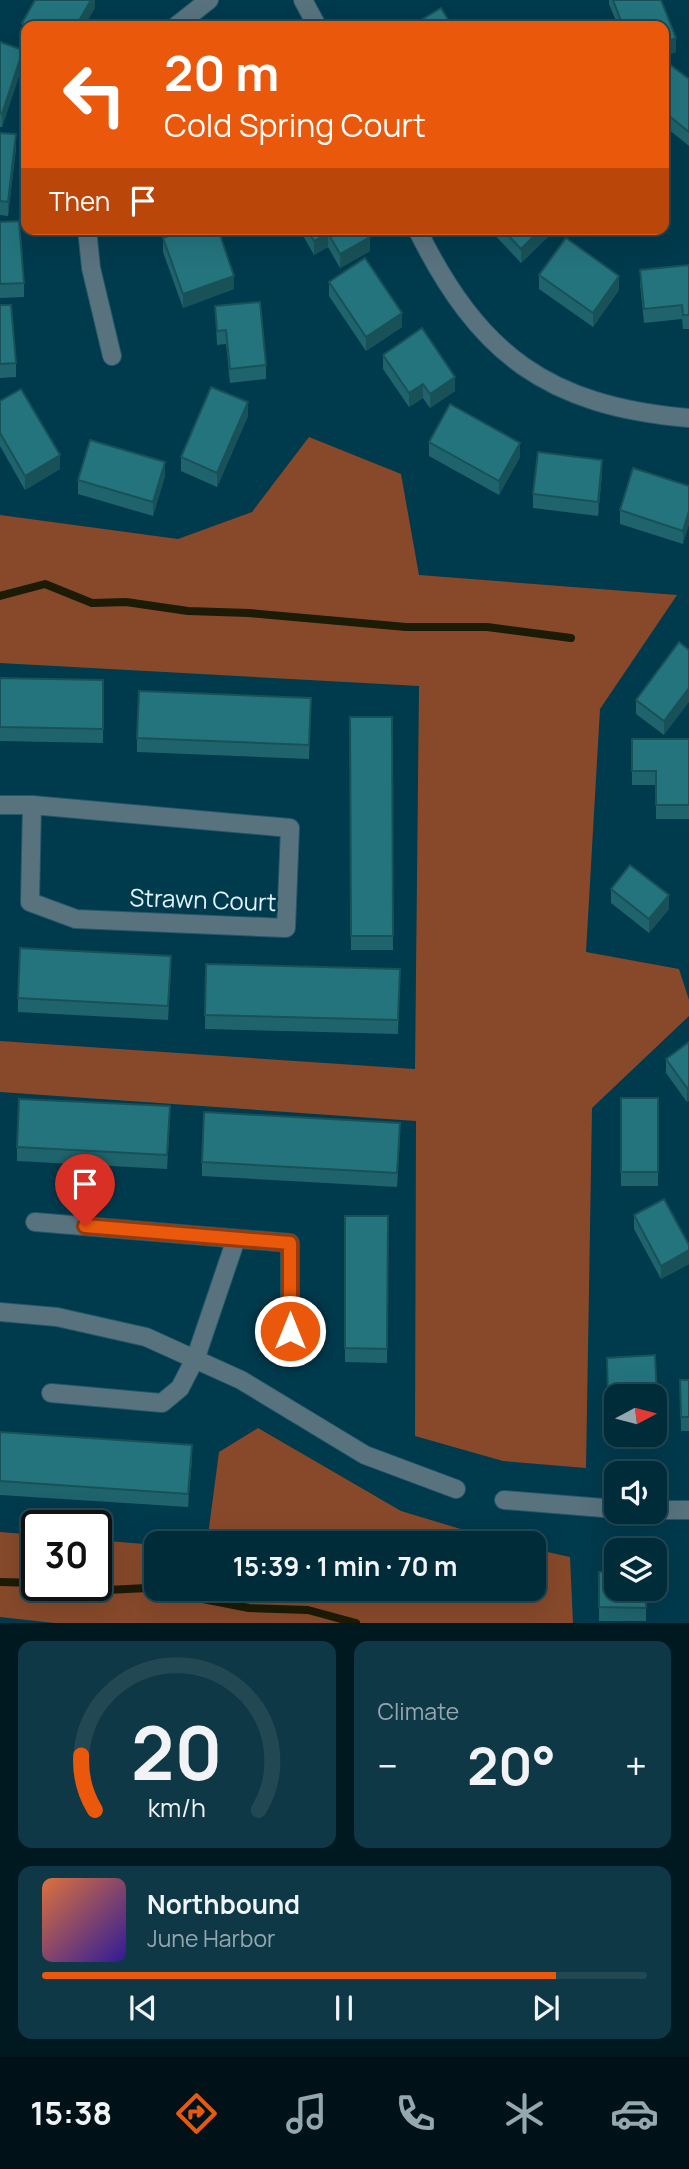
<!DOCTYPE html>
<meta charset="utf-8">
<style>
:root{--surface:#002c3a;--page:#0e3845;--text:#f1f3f6;--muted:#95a7af;--line:#224854;--accent:#ea580c}
body{margin:0;font-family:Manrope,sans-serif;background:var(--page);color:var(--text);height:100vh;display:flex;flex-direction:column;font-size:26px;white-space:nowrap}
*{box-sizing:border-box;margin:0}
p{font-size:23px;color:var(--muted)}
.icon{flex:none;width:38px;height:38px;fill:none;stroke:currentColor;stroke-width:2;stroke-linecap:round;stroke-linejoin:round}
.map{position:relative;height:1623px;overflow:hidden}
.details{display:flex;flex-direction:column;gap:18px;padding:18px;background:#001820;flex:1}
.details>*{flex:none}
.guide{position:absolute;left:21px;top:21px;width:648px;height:214px;border-radius:14px;box-shadow:0 7px 28px #0002,0 0 0 2px var(--line);background:#ea580c;color:#fff;overflow:hidden}
.needle{width:46px;rotate:83deg}
.tools{position:absolute;left:604px;top:1384px;display:grid;gap:14px}
.tools a{display:grid;place-items:center;width:63px;height:63px;border-radius:14px;background:var(--surface);box-shadow:0 7px 28px #0002,0 0 0 2px var(--line);font-size:35px}
.speed{position:absolute;left:21px;top:1510px;display:flex;gap:14px;font-size:35px;font-weight:700;text-align:center}
.speed>*{display:grid;place-content:center;width:91px;height:91px;border-radius:50%;background:var(--surface);box-shadow:0 7px 28px #0002,0 0 0 2px var(--line);line-height:1}
.speed .limit{border:4px solid #111;border-radius:10px;background:#fff;color:#111}
.pin{position:absolute;display:grid;place-items:center;width:60px;height:60px;color:#fff;margin:-72px -30px;border-radius:50% 50% 50% 0;rotate:-45deg;box-shadow:0 0 7px #0007}
.pin .icon{rotate:45deg}
.me{position:absolute;width:77px;margin:-38px;rotate:0deg;stroke-linejoin:round;filter:drop-shadow(0 0 5px #0008)}
.turn{display:flex;align-items:center;gap:24px;height:147px;padding:0 28px;font-size:32px}
.turn .icon{width:91px;height:91px;stroke-width:2.5}
.turn b{display:block;font-size:49px;line-height:60px}
.then{display:flex;align-items:center;height:66px;padding:0 28px;background:#0003;gap:14px;font-size:26px}
.big{font-size:52px;font-weight:700;line-height:1.1}
.details .widget{flex:1;display:flex;flex-direction:column;justify-content:center;gap:10px;min-width:0;padding:0 24px;border-radius:14px;background:var(--page)}
.details .dial{align-items:center;gap:0}
.dial svg{height:182px;overflow:visible;fill:none;stroke:var(--line);stroke-width:7;stroke-linecap:round;text-anchor:middle}
.dial text{fill:var(--text);stroke:none}
.song{display:flex;align-items:center;gap:21px}
.cover{width:84px;height:84px;border-radius:10px;background:linear-gradient(135deg,hsl(20 70% 55%),hsl(250 70% 35%))}
.played{height:7px;border-radius:4px;background:linear-gradient(90deg,var(--accent) 85%,var(--line) 85%)}
.keys{display:flex;justify-content:space-around;direction:ltr}
.heat{display:flex;justify-content:space-between;align-items:center;font-size:38px;direction:ltr}
.details .tiles{flex:1;display:grid;gap:18px;grid-template-columns:1fr 1fr}
.widget:last-child{grid-column:span 2}
.trip{position:absolute;left:144px;top:1531px;width:402px;height:70px;border-radius:14px;background:var(--surface);box-shadow:0 7px 28px #0002,0 0 0 2px var(--line);font-weight:700;line-height:70px;text-align:center}
.tabs{display:flex;height:112px;justify-content:space-around;align-items:center;background:#001217;color:var(--muted)}
.tabs .icon{width:49px;height:49px}
.tabs .on{color:var(--accent)}
.tabs b{font-size:32px;color:var(--text)}
.map>svg:first-child{display:block}
</style>
<div class="map">
<svg width="689" height="1623" viewBox="0 0 689 1623">
<rect width="100%" height="100%" fill="#003a4d"/>
<g fill="#87492a">
<path d="M309,437L401,474L419,575L677,595L600,709L586,952L679,969L689,1000V1016L592,1108L586,1468L503,1461L415,1436L416,1121L0,1092V1041L415,1069L419,686L0,663V515L178,539L252,512Z"/>
<path d="M258,1428L401,1511L507,1543H207L219,1452Z"/>
<path d="M0,1532L37,1535V1586H96V1540L156,1545V1589H534V1549L570,1557L573,1623H54L0,1617Z"/>
</g>
<g fill="none" stroke-linecap="round" stroke-linejoin="round">
<g stroke="#1c1b05" stroke-width="8">
<path d="M0,596L45,584L92,603L126,602L188,611L249,613L406,627H487L571,638"/>
<path d="M0,1582L37,1583"/>
<path d="M61,1586L87,1591L147,1588L249,1608L308,1610L356,1623"/>
</g>
<defs>
<g id="minor">
<path d="M303,0L317,26"/>
<path d="M176,26L209,0"/>
<path d="M87,229L91,268L112,356"/>
<path d="M417,229C479,355 548,406 689,418"/>
<path d="M0,805H32L290,828L286,928L76,919L30,902L32,805"/>
<path d="M35,1222L290,1243V1331"/>
<path d="M0,1312L57,1317L146,1337L241,1380L365,1455L456,1489"/>
<path d="M51,1393L162,1403L180,1388L196,1357L236,1239"/>
<path d="M504,1500L616,1509"/>
<path d="M654,1510H689"/>
</g>
</defs>
<use href="#minor" stroke="#245869" stroke-width="20"/>
<use href="#minor" stroke="#59737e" stroke-width="18"/>
</g>
<g fill="#1f646c">
<path d="M95,0V8L84,26H26V40L22,37V23Z"/>
<path d="M609,0H661L676,52L663,57V26H618L609,4Z"/>
<path d="M0,42L23,64L2,127H0Z"/>
<path d="M663,61L689,79V146L663,125Z"/>
<path d="M0,133L16,148L8,216L0,215Z"/>
<path d="M0,222L24,283V297L0,298Z"/>
<path d="M302,229H365L370,251L340,268L328,247L314,255L302,234Z"/>
<path d="M489,229H554V231L521,263Z"/>
<path d="M163,238L234,289L183,308L163,252Z"/>
<path d="M689,265V329H683L682,319L644,323L640,284V270Z"/>
<path d="M539,275L619,290L593,327L539,289Z"/>
<path d="M329,282L402,327L366,351L329,296Z"/>
<path d="M0,305L16,363V377L0,378Z"/>
<path d="M215,306L266,365V379L230,383L226,344L217,345Z"/>
<path d="M383,355L455,391L430,408L423,398L409,407L383,369Z"/>
<path d="M0,401L60,469L25,490L0,446Z"/>
<path d="M248,416L217,487L181,471V457Z"/>
<path d="M429,442L520,457L499,495L429,456Z"/>
<path d="M602,474L598,516L533,508V494Z"/>
<path d="M165,476L153,516L78,494V480Z"/>
<path d="M689,486L683,544L620,524V510Z"/>
<path d="M679,642L664,735L636,714V700Z"/>
<path d="M0,678L103,680V743L0,741Z"/>
<path d="M311,698L309,759L137,752V738Z"/>
<path d="M350,717H392L393,950H351Z"/>
<path d="M632,739H689V819H656V785H632Z"/>
<path d="M611,889L669,909L649,933L611,903Z"/>
<path d="M206,964L400,969L398,1034L205,1029Z"/>
<path d="M171,970L168,1020L18,1012V998Z"/>
<path d="M689,1042L687,1102L666,1073V1059Z"/>
<rect x="621" y="1098" width="37" height="88"/>
<path d="M170,1120L167,1169L17,1161V1147Z"/>
<path d="M400,1137L397,1187L202,1176V1162Z"/>
<path d="M634,1215L689,1245V1264L661,1279L634,1229Z"/>
<path d="M345,1216H388L387,1363L345,1362Z"/>
<path d="M607,1358L657,1398V1412H654V1396H616V1414H608Z"/>
<path d="M680,1380H689V1431H681Z"/>
<path d="M0,1432L192,1459L188,1507L0,1495Z"/>
<path d="M599,1572L646,1589V1621H599Z"/>
</g>
<g fill="#195158">
<path d="M91,0H95V8L84,26H76Z"/>
<path d="M676,38V52L663,57V43Z"/>
<path d="M23,50V64L2,127V114Z"/>
<path d="M16,134V148L8,216V202Z"/>
<path d="M541,229H554V231L521,263V249Z"/>
<path d="M328,233V247L314,255V241Z"/>
<path d="M370,237V251L340,268V254Z"/>
<path d="M234,276V289L183,308V294Z"/>
<path d="M619,276V290L593,327V313Z"/>
<path d="M402,313V327L366,351V337Z"/>
<path d="M455,377V391L430,408V394Z"/>
<path d="M423,384V398L409,407V393Z"/>
<path d="M248,402V416L217,487V473Z"/>
<path d="M520,443V457L499,495V481Z"/>
<path d="M60,455V469L25,490V476Z"/>
<path d="M602,460V474L598,516V502Z"/>
<path d="M165,462V476L153,516V502Z"/>
<path d="M689,511V525L683,544V531Z"/>
<path d="M689,688V702L664,735V721Z"/>
<path d="M669,895V909L649,933V919Z"/>
<path d="M689,1087V1101L687,1102V1088Z"/>
<path d="M689,1250V1264L661,1279V1266Z"/>
<path d="M192,1445V1459L188,1507V1494Z"/>
</g>
<g fill="#24747d" stroke="#195158" stroke-width="2">
<path d="M35,0H91L76,26H27L22,23Z"/>
<path d="M613,0H661L676,38L663,43V26H623Z"/>
<path d="M441,8L452,26H411Z"/>
<path d="M0,42L23,50L2,114L0,113Z"/>
<path d="M664,60L689,79V132L663,111V61Z"/>
<path d="M0,133L16,134L8,202L0,201Z"/>
<path d="M19,221L24,283L0,284V222Z"/>
<path d="M188,229H218L234,276L183,294L163,238Z"/>
<path d="M307,229H365L370,237L340,254L328,233L314,241Z"/>
<path d="M502,229H541L521,249Z"/>
<path d="M566,238L619,276L593,313L539,275Z"/>
<path d="M365,258L402,313L366,337L329,282Z"/>
<path d="M689,265V315H683L682,305L644,309L640,270Z"/>
<path d="M260,302L266,365L230,369L226,330L217,331L215,306Z"/>
<path d="M0,305H11L16,363L0,364Z"/>
<path d="M422,328L455,377L430,394L423,384L409,393L383,355Z"/>
<path d="M211,387L248,402L217,473L181,457Z"/>
<path d="M21,389L60,455L25,476L0,433V401Z"/>
<path d="M450,404L520,443L499,481L429,442Z"/>
<path d="M90,440L165,462L153,502L78,480Z"/>
<path d="M538,452L602,460L598,502L533,494Z"/>
<path d="M633,468L689,486V511L683,531L620,510Z"/>
<path d="M679,642L689,650V688L664,721L636,700Z"/>
<path d="M0,678L103,680V729L0,727Z"/>
<path d="M139,691L311,698L309,745L137,738Z"/>
<path d="M350,717H392L393,936H351Z"/>
<path d="M632,739H689V805H656V771H632Z"/>
<path d="M630,865L669,895L649,919L611,889Z"/>
<path d="M20,948L171,956L168,1006L18,998Z"/>
<path d="M206,964L400,969L398,1020L205,1015Z"/>
<path d="M689,1042V1087L687,1088L666,1059Z"/>
<rect x="621" y="1098" width="37" height="74"/>
<path d="M19,1099L170,1106L167,1155L17,1147Z"/>
<path d="M204,1112L400,1123L397,1173L202,1162Z"/>
<path d="M664,1199L689,1245V1250L661,1266L634,1215Z"/>
<path d="M345,1216H388L387,1349L345,1348Z"/>
<path d="M655,1355L657,1398H654V1396H616V1400H608L607,1358Z"/>
<path d="M680,1380H689V1417H681Z"/>
<path d="M0,1432L192,1445L188,1494L0,1481Z"/>
<path d="M599,1572H616V1589H646V1608L599,1607Z"/>
</g>
<g fill="none" stroke-linecap="round" stroke-linejoin="round">
<defs>
<path id="route" d="M85,1226L290,1243V1331"/>
</defs>
<use href="#route" stroke="#983908" stroke-width="18"/>
<use href="#route" stroke="#ea580c" stroke-width="12"/>
</g>
<g text-anchor="middle" dominant-baseline="central" stroke-width="5" stroke-linejoin="round" paint-order="stroke">
<g font-size="24" fill="#e0f3fc" stroke="#003a4d">
<text transform="translate(203 899) rotate(2)">Strawn Court</text>
</g>
</g>
</svg>
<div class="tools">
<a><svg class="needle" viewBox="-14 -14 28 28"><path d="M0-13l5 13h-10z" fill="#e53935"/><path d="M0 13l5-13h-10z" fill="#95a7af"/></svg></a>
<a><svg class="icon" aria-label="sound" viewBox="0 0 24 24"><path d="M4 9h4l5-4v14l-5-4H4zM17 9q2 3 0 6"/></svg></a>
<a><svg class="icon" aria-label="layers" viewBox="0 0 24 24"><path d="M12 4l9 5-9 5-9-5zM3 14l9 5 9-5"/></svg></a>
</div>
<div class="speed"><div class="limit">30</div></div>
<div class="pin" style="left:85px;top:1226px;background:#d93025"><svg class="icon" aria-label="arrive" viewBox="0 0 24 24"><path d="M6 21V4h12l-3 4 3 4H6"/></svg></div>
<svg class="me" style="left:290px;top:1331px" viewBox="-20 -20 40 40"><circle r="17" fill="#ea580c" stroke="#fff" stroke-width="3"/><path d="M0-11L8 9 0 5-8 9z" fill="#fff"/></svg>
<div class="trip">15:39 · 1 min · 70 m</div>
<div class="guide">
<div class="turn"><svg class="icon" aria-label="left" viewBox="0 0 24 24"><path d="M17 20v-9H6M10 6l-5 5 5 5"/></svg><div><b>20 m</b>Cold Spring Court</div></div>
<div class="then">Then<svg class="icon" aria-label="arrive" viewBox="0 0 24 24"><path d="M6 21V4h12l-3 4 3 4H6"/></svg></div>
</div>
</div>
<section class="details">
<div class="tiles">
<div class="widget dial"><svg viewBox="0 0 100 80">
<path d="M14 69A42 42 0 1 1 86 69"/>
<path d="M14 69A42 42 0 0 1 8 45" stroke="#ea580c"/>
<text x="50" y="56" font-size="32" font-weight="700">20</text>
<text x="50" y="72" font-size="11">km/h</text>
</svg></div>
<div class="widget"><p>Climate</p>
<div class="heat"><a>−</a><b class="big">20°</b><a>+</a></div>
</div>
<div class="widget">
<div class="song"><i class="cover"></i><div><b>Northbound</b><p>June Harbor</p></div></div>
<div class="played"></div>
<div class="keys"><svg class="icon" aria-label="previous" viewBox="0 0 24 24"><path d="M18 5L8 12l10 7zM5 5v14"/></svg><svg class="icon" aria-label="pause" viewBox="0 0 24 24"><path d="M8 5v14M16 5v14"/></svg><svg class="icon" aria-label="next" viewBox="0 0 24 24"><path d="M6 5l10 7-10 7zM19 5v14"/></svg></div>
</div>
</div>
</section>
<nav class="tabs">
<b>15:38</b>
<svg class="icon on" aria-label="directions" viewBox="0 0 24 24"><path d="M12 3l9 9-9 9-9-9zM9 14v-3h6M13 9l2 2-2 2"/></svg>
<svg class="icon" aria-label="music" viewBox="0 0 24 24"><path d="M9 18V5l10-2v13"/><circle cx="6" cy="18" r="3"/><circle cx="16" cy="16" r="3"/></svg>
<svg class="icon" aria-label="phone" viewBox="0 0 24 24"><path d="M5 4h4l2 5-3 2q2 4 5 5l2-3 5 2v4C11 20 4 13 5 4z"/></svg>
<svg class="icon" aria-label="climate" viewBox="0 0 24 24"><path d="M12 3v18M4 7l16 10M4 17L20 7"/></svg>
<svg class="icon" aria-label="car" viewBox="0 0 24 24"><path d="M5 17H2v-5l4-1 3-4h7l3 4 3 1v5h-3M9 17h6M6 11h13"/><circle cx="7" cy="17" r="2"/><circle cx="17" cy="17" r="2"/></svg>
</nav>
